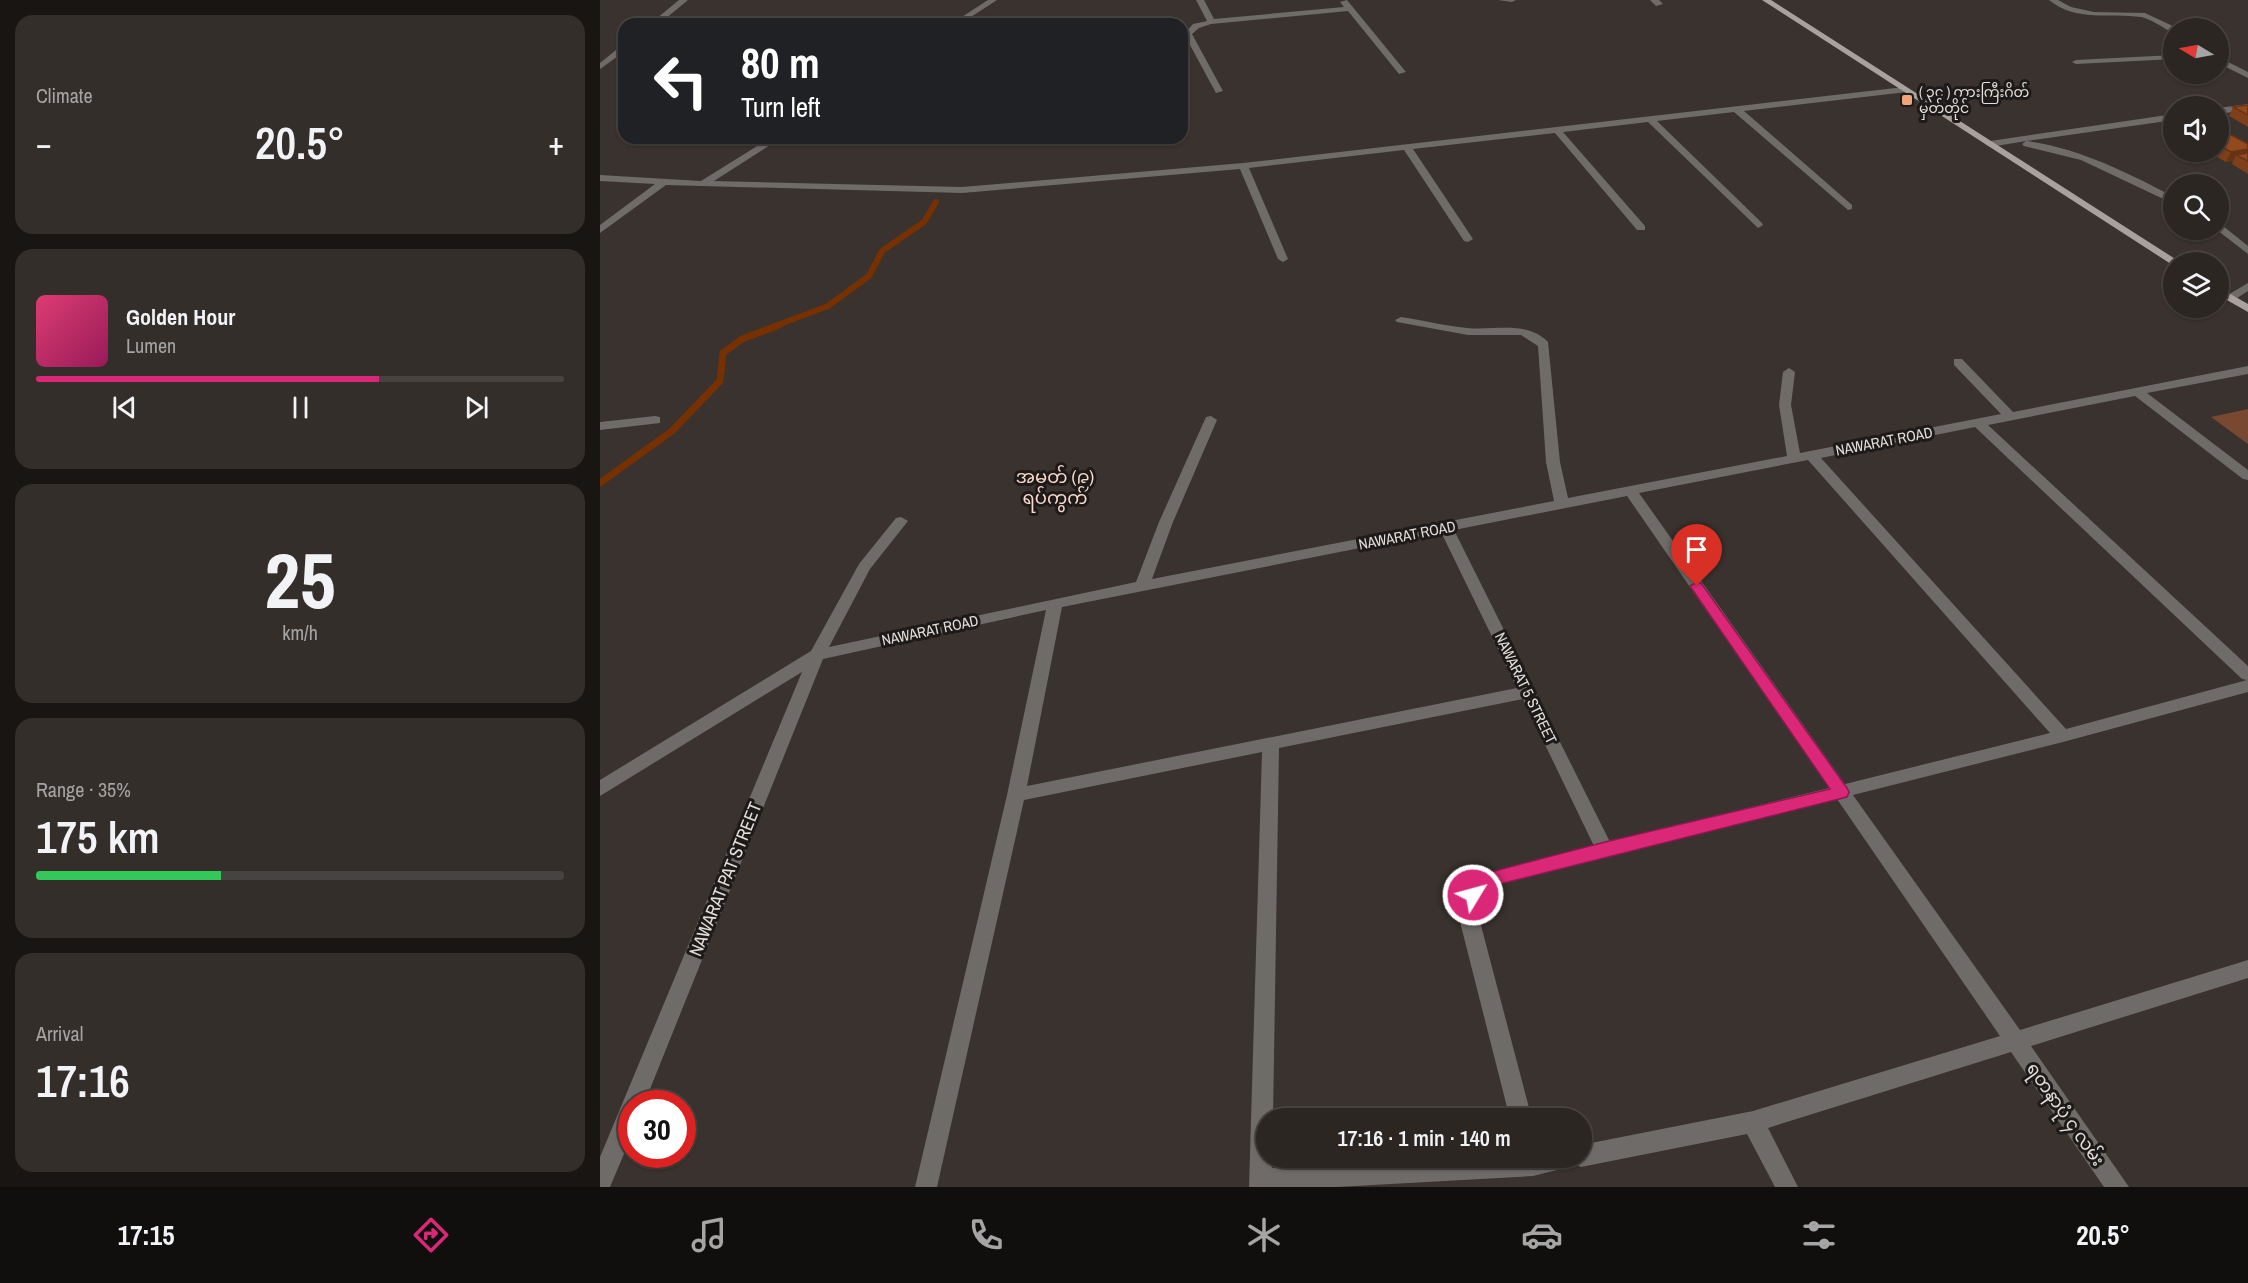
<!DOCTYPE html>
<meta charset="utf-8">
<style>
:root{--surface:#2b2622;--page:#332e2a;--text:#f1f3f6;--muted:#a6a5a5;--line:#474340;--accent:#db2777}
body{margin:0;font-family:"Archivo Narrow","Noto Sans Myanmar",sans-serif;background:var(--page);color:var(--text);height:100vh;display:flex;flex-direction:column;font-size:22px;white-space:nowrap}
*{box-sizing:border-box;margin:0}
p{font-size:20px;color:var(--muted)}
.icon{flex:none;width:33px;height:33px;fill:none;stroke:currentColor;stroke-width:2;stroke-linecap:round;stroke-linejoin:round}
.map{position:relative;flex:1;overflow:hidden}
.panel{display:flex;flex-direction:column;gap:15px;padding:15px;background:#181513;width:600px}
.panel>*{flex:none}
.hud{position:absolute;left:18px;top:18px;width:570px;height:126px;border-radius:18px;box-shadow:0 2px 4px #0004,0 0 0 2px var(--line);background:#202124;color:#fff;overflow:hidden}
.needle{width:39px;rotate:280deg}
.buttons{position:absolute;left:1563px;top:18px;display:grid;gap:12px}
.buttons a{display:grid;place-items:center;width:66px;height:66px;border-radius:50%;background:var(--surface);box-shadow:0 2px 4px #0004,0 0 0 2px var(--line);font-size:30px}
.speed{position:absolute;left:18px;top:1090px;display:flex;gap:12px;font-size:30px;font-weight:700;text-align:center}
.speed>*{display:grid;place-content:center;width:78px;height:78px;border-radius:50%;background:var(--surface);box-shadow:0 2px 4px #0004,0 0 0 2px var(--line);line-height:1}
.speed .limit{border:9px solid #d22;background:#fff;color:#111}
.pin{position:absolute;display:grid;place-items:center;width:51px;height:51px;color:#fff;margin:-62px -26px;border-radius:50% 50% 50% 0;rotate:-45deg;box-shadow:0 0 6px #0007}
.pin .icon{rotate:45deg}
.me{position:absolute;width:66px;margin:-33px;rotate:53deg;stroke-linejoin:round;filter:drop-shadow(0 0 4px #0008)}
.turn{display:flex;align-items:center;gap:21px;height:126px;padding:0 24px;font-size:27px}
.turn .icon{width:78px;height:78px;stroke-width:2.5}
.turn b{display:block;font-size:42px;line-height:51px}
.big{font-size:45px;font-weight:600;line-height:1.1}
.panel .card{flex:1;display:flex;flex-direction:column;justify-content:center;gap:9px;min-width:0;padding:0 21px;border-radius:18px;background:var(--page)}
.panel .dial{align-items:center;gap:0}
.dial b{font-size:78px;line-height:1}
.song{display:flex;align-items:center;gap:18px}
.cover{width:72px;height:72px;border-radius:9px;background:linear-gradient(135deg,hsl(340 70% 55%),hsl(330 70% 35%))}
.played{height:6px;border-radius:3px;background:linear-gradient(90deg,var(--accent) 65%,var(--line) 65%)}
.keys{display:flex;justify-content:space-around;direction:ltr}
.heat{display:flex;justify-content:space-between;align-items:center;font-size:33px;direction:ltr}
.charge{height:9px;border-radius:4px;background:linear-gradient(90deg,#34c759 35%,var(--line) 0)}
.trip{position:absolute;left:656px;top:1108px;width:336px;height:60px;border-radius:30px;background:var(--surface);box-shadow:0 2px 4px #0004,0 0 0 2px var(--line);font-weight:600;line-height:60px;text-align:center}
.menu{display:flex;height:96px;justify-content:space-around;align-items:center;background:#110f0e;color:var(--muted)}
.menu .icon{width:42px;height:42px}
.menu .current{color:var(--accent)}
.menu b{font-size:27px;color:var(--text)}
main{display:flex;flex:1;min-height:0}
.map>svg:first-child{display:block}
</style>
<main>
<section class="panel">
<div class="card"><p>Climate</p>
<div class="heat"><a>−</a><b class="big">20.5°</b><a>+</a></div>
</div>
<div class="card">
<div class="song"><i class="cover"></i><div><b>Golden Hour</b><p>Lumen</p></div></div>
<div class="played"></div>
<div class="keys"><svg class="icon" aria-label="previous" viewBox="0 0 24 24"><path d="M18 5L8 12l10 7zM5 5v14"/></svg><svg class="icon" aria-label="pause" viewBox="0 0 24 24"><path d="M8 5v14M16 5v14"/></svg><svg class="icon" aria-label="next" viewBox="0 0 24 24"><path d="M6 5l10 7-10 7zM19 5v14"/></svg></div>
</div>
<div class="card dial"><b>25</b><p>km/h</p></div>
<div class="card"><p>Range · 35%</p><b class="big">175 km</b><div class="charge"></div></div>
<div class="card"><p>Arrival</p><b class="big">17:16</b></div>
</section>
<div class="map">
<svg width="1648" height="1187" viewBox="0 0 1648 1187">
<rect width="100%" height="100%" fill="#39322e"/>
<path fill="#784930" d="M1648,409V444L1611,417Z"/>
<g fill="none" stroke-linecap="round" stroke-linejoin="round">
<path stroke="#773100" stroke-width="6" d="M175,326L228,306L269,276L282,251L324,222L336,202"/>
<path stroke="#773100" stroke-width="7" d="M0,483L72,431L120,381L123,353L142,339L179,325"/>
<g fill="#6e6b69" fill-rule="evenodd">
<path d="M79,0H88L59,24H50Z"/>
<path d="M388,0H397L360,24H351Z"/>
<path d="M596,0H604L614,19L744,7L740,2L747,0L806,72L799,74L748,11L611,24L599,28L592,34L623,91L616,93L584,34L593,24L607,21Z"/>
<path d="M898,0H916L912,2Z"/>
<path d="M1050,0H1059L1063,4L1056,6Z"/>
<path d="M1449,0H1458L1471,7L1494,12L1545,13L1577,28L1571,32C1562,27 1551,19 1541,17C1510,13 1476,22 1449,0Z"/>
<path d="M21,46H24V52L0,69V63Z"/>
<path d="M1574,55V59L1476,64L1472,62L1476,60Z"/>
<path d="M1618,57L1648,72V78L1618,63Z"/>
<path d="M1304,87L1308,90L1307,92L1144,111L1252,205V209L1248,210L1134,112L1057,121L1162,223L1163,225L1158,228L1048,122L963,132L1045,226V230H1037L955,133L813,149L873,239L868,242L864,241L804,150L649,168L688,259L683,262L678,259L640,169L362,193L66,185L0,233V225L55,184L0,181V175L101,181L170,138H181L114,181L362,187L643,163Z"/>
<path d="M1648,104V110L1618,114V108Z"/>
<path d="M1574,114V120L1427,141C1481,149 1526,172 1574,197V204L1481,160L1424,146L1422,144L1426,141L1390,147L1385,144L1390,141Z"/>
<path d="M1618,222L1648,246V254L1617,230Z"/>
<path d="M1648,283V291L1634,300H1626V296Z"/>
<path d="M801,317C823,320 845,326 867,328C895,331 926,320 948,342L960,462L968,498L1187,456L1179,405L1183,372L1189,368L1195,372L1191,405L1200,453L1401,414L1354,365V359H1362L1413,412L1648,366V374L1547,393L1648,470V480L1643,479L1535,396L1388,425L1648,666V692L1463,742L1253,795L1420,1030L1648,960V978L1431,1046L1529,1187H1504L1411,1052L1168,1128L1198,1187H1175L1147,1134L981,1167L977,1165L933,1176L737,1187H649L662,752L424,800L337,1187H315L407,795L446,610L223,659L44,1104H32V1135L10,1187H0V1157L202,672L0,796V780L211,651L259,564L296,518L301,517L308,521L270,569L229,647L536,582L559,522L606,417L611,416L617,420L573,522L552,579L954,501L946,462L938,346L921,335H868L797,322L795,320ZM1375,427L1642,679L1647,680L1466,729L1221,458ZM1208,460L1450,733L1245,784L1039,493ZM1027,496L1229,788L1010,842L854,530ZM841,532L917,688L427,786L462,607ZM923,699L994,846L880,875L866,889L858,914L910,1119H932L878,914L881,899L893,886L1237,799L1400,1036L1153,1111L981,1145V1158H858L672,1168V1158H666V1119H673L679,748Z"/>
<path d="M55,416L60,417V423L0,430V422Z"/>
</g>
<g fill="#a8a19d" fill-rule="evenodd">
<path d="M1162,0H1171L1580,262L1571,264Z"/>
<path d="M1618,287L1648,304V312L1618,295Z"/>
</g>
</g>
<g fill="#7e3f1a">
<path d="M1648,105V127L1629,116L1633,107Z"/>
<path d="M1618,133L1648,144V174L1632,164L1633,161L1626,162L1608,152H1618Z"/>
</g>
<g fill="#663315">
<path d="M1628,122L1624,132L1618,133V124Z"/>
<path d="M1648,149V158L1636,155L1633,161L1626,162L1631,152Z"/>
</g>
<g fill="#92491e" stroke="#663315" stroke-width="1.5">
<path d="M1648,105V115L1633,107Z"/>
<path d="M1618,117L1628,122L1618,124Z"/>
<path d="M1626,132L1648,144V149L1631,152L1618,145V133Z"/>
<path d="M1648,153V161L1636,155Z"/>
</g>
<path fill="#db2777" stroke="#8e194d" stroke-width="1.5" d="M1097,582L1101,583L1247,788L1249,792L1247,797L892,886C885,894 879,905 867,900L865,895C869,886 877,876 887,873L1005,842L1230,789L1092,589L1090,586Z"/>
<rect fill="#f0a279" stroke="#1d1a19" stroke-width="2" x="1301" y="94" width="12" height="12" rx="3"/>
<g text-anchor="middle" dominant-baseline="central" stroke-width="6" stroke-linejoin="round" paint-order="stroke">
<g font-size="14" fill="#e2dedb" stroke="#1d1a19" text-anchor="start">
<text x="1319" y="92">( ၃၄ ) ကားကြီးဂိတ်<tspan x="1319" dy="16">မှတ်တိုင်</tspan></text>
</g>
<g font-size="15" fill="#e2dedb" stroke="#1d1a19">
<text transform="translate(1284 441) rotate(-11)">NAWARAT ROAD</text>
<text transform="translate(807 535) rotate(-11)">NAWARAT ROAD</text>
<text transform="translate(330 630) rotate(-12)">NAWARAT ROAD</text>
<text transform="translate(926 688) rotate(64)">NAWARAT 5 STREET</text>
</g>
<g font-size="18" fill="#f9dacb" stroke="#1d1a19">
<text x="455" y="476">အမှတ် (၉)<tspan x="455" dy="21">ရပ်ကွက်</tspan></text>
</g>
<g font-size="18" fill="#e2dedb" stroke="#1d1a19">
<text transform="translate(125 879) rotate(-68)">NAWARAT PAT STREET</text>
<text transform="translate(1466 1114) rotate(55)">ရတနာပုံ ၄ လမ်း</text>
</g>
</g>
</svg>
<div class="buttons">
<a><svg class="needle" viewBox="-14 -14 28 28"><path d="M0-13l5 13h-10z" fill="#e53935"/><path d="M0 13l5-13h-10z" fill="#a6a5a5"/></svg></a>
<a><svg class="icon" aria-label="sound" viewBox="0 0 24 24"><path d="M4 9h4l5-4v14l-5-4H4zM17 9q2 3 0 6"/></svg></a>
<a><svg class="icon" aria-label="search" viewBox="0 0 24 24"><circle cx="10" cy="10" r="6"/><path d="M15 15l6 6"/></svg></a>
<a><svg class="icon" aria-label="layers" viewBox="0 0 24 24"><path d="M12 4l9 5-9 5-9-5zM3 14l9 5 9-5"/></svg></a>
</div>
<div class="speed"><div class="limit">30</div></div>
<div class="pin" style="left:1097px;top:586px;background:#d93025"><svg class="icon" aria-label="arrive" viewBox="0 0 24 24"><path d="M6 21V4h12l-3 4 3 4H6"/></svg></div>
<svg class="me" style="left:873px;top:895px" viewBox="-20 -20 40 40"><circle r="17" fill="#db2777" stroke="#fff" stroke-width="3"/><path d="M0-11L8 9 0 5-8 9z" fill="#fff"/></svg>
<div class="trip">17:16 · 1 min · 140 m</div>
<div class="hud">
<div class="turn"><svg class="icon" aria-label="left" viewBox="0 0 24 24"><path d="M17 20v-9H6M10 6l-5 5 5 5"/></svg><div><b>80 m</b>Turn left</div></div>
</div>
</div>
</main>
<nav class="menu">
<b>17:15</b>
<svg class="icon current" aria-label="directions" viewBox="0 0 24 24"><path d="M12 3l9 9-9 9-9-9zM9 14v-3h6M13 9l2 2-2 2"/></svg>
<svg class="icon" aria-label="music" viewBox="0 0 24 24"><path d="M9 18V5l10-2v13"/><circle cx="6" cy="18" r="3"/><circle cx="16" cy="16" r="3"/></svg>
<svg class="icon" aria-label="phone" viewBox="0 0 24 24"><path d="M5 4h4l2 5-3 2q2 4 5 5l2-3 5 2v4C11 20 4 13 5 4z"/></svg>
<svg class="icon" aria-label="climate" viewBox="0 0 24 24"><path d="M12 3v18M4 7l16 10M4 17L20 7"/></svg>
<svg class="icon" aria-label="car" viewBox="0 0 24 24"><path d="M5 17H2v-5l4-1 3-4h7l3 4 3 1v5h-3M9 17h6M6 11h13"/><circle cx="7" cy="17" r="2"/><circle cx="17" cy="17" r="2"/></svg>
<svg class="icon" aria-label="filters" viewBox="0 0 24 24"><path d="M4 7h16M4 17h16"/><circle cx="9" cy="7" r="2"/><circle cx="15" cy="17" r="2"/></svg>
<b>20.5°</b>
</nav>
